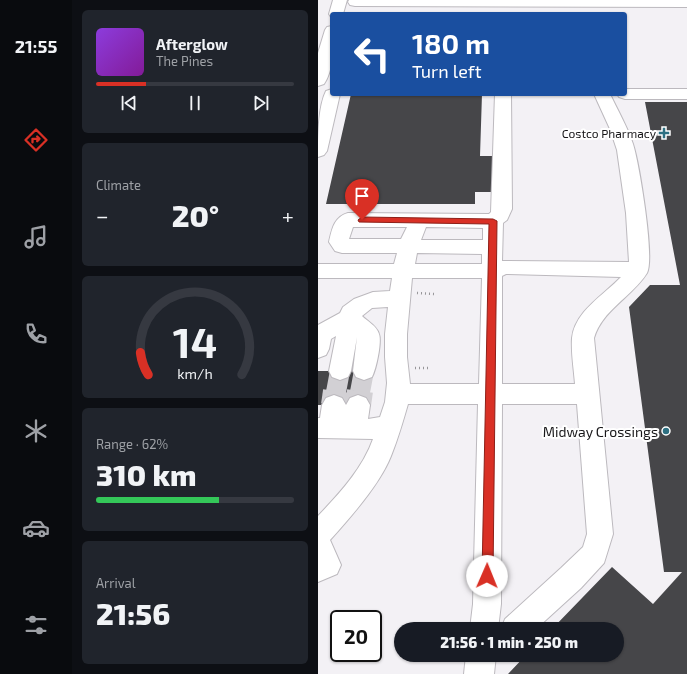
<!DOCTYPE html>
<meta charset="utf-8">
<style>
:root{--surface:#171b24;--page:#20242c;--text:#f1f3f6;--muted:#9ea1a6;--line:#363941;--accent:#d93025}
body{margin:0;font-family:"Exo 2",sans-serif;background:var(--page);color:var(--text);height:100vh;display:flex;flex-direction:column;font-size:15px;white-space:nowrap}
*{box-sizing:border-box;margin:0}
p{font-size:13px;color:var(--muted)}
.icon{flex:none;width:22px;height:22px;fill:none;stroke:currentColor;stroke-width:2;stroke-linecap:round;stroke-linejoin:round}
.map{position:relative;flex:1;overflow:hidden}
.details{display:flex;flex-direction:column;gap:10px;padding:10px;background:#0d0f14;width:246px}
.details>*{flex:none}
.guide{position:absolute;left:12px;top:12px;width:297px;height:84px;border-radius:4px;box-shadow:0 1px 3px #0004;background:#1a4fa0;color:#fff;overflow:hidden}
.speed{position:absolute;left:12px;top:610px;display:flex;gap:8px;font-size:20px;font-weight:700;text-align:center}
.speed>*{display:grid;place-content:center;width:52px;height:52px;border-radius:50%;background:var(--surface);box-shadow:0 1px 3px #0004;line-height:1}
.speed .limit{border:2px solid #111;border-radius:6px;background:#fff;color:#111}
.pin{position:absolute;display:grid;place-items:center;width:34px;height:34px;color:#fff;margin:-41px -17px;border-radius:50% 50% 50% 0;rotate:-45deg;box-shadow:0 0 4px #0007}
.pin .icon{rotate:45deg}
.me{position:absolute;width:44px;margin:-22px;rotate:1deg;stroke-linejoin:round;filter:drop-shadow(0 0 3px #0008)}
.turn{display:flex;align-items:center;gap:14px;height:84px;padding:0 16px;font-size:18px}
.turn .icon{width:52px;height:52px;stroke-width:2.5}
.turn b{display:block;font-size:28px;line-height:34px}
.big{font-size:30px;font-weight:800;line-height:1.1}
.details .widget{flex:1;display:flex;flex-direction:column;justify-content:center;gap:6px;min-width:0;padding:0 14px;border-radius:6px;background:var(--page)}
.details .dial{align-items:center;gap:0}
.dial svg{height:104px;overflow:visible;fill:none;stroke:var(--line);stroke-width:7;stroke-linecap:round;text-anchor:middle}
.dial text{fill:var(--text);stroke:none}
.song{display:flex;align-items:center;gap:12px}
.cover{width:48px;height:48px;border-radius:6px;background:linear-gradient(135deg,hsl(270 70% 55%),hsl(290 70% 35%))}
.played{height:4px;border-radius:2px;background:linear-gradient(90deg,var(--accent) 25%,var(--line) 25%)}
.keys{display:flex;justify-content:space-around;direction:ltr}
.heat{display:flex;justify-content:space-between;align-items:center;font-size:22px;direction:ltr}
.charge{height:6px;border-radius:3px;background:linear-gradient(90deg,#34c759 62%,var(--line) 0)}
.trip{position:absolute;left:76px;top:622px;width:230px;height:40px;border-radius:20px;background:var(--surface);box-shadow:0 1px 3px #0004;font-weight:800;line-height:40px;text-align:center}
main{display:flex;flex:1;min-height:0}
.menu{display:flex;flex-direction:column;width:72px;justify-content:space-around;align-items:center;background:#090b0e;color:var(--muted)}
.menu .icon{width:28px;height:28px}
.menu .active{color:var(--accent)}
.menu b{font-size:18px;color:var(--text)}
.map>svg:first-child{display:block}
</style>
<main>
<nav class="menu">
<b>21:55</b>
<svg class="icon active" aria-label="directions" viewBox="0 0 24 24"><path d="M12 3l9 9-9 9-9-9zM9 14v-3h6M13 9l2 2-2 2"/></svg>
<svg class="icon" aria-label="music" viewBox="0 0 24 24"><path d="M9 18V5l10-2v13"/><circle cx="6" cy="18" r="3"/><circle cx="16" cy="16" r="3"/></svg>
<svg class="icon" aria-label="phone" viewBox="0 0 24 24"><path d="M5 4h4l2 5-3 2q2 4 5 5l2-3 5 2v4C11 20 4 13 5 4z"/></svg>
<svg class="icon" aria-label="climate" viewBox="0 0 24 24"><path d="M12 3v18M4 7l16 10M4 17L20 7"/></svg>
<svg class="icon" aria-label="car" viewBox="0 0 24 24"><path d="M5 17H2v-5l4-1 3-4h7l3 4 3 1v5h-3M9 17h6M6 11h13"/><circle cx="7" cy="17" r="2"/><circle cx="17" cy="17" r="2"/></svg>
<svg class="icon" aria-label="filters" viewBox="0 0 24 24"><path d="M4 7h16M4 17h16"/><circle cx="9" cy="7" r="2"/><circle cx="15" cy="17" r="2"/></svg>
</nav>
<section class="details">
<div class="widget">
<div class="song"><i class="cover"></i><div><b>Afterglow</b><p>The Pines</p></div></div>
<div class="played"></div>
<div class="keys"><svg class="icon" aria-label="previous" viewBox="0 0 24 24"><path d="M18 5L8 12l10 7zM5 5v14"/></svg><svg class="icon" aria-label="pause" viewBox="0 0 24 24"><path d="M8 5v14M16 5v14"/></svg><svg class="icon" aria-label="next" viewBox="0 0 24 24"><path d="M6 5l10 7-10 7zM19 5v14"/></svg></div>
</div>
<div class="widget"><p>Climate</p>
<div class="heat"><a>−</a><b class="big">20°</b><a>+</a></div>
</div>
<div class="widget dial"><svg viewBox="0 0 100 80">
<path d="M14 69A42 42 0 1 1 86 69"/>
<path d="M14 69A42 42 0 0 1 8 52" stroke="#d93025"/>
<text x="50" y="56" font-size="32" font-weight="700">14</text>
<text x="50" y="72" font-size="11">km/h</text>
</svg></div>
<div class="widget"><p>Range · 62%</p><b class="big">310 km</b><div class="charge"></div></div>
<div class="widget"><p>Arrival</p><b class="big">21:56</b></div>
</section>
<div class="map">
<svg width="369" height="674" viewBox="0 0 369 674">
<rect width="100%" height="100%" fill="#f3f1f5"/>
<g fill="#464649">
<path d="M152,12H168V14H151Z"/>
<path d="M33,94H164L162,156H175L174,192H157V204H8Z"/>
<path d="M327,102H369V674H190L208,655H299V629H234L294,567L335,604L364,572H346L311,307L332,285H362Z"/>
<path d="M0,371H53L49,405H0Z"/>
</g>
<g fill="none" stroke-linecap="round" stroke-linejoin="round">
<g stroke="#d2d0d4" stroke-width="20" stroke-dasharray="20 10" stroke-linecap="butt">
<path d="M18,392L22,371"/>
<path d="M42,392L46,371"/>
</g>
<g stroke="#d2d0d4" stroke-width="26" stroke-dasharray="26 13" stroke-linecap="butt">
<path d="M16,405L18,391"/>
<path d="M40,405L42,391"/>
</g>
<defs>
<g id="minor">
<path d="M15,0H29L25,14H14L13,17L11,14Z"/>
<path d="M31,0H369V7L37,6L32,5L30,2Z"/>
<path d="M14,26C14,44 17,68 6,84L0,86V53L7,30L9,27Z"/>
<path d="M14,89V94H22L9,151L6,155L0,157C0,137 0,107 8,91Z"/>
<path d="M307,89H369V99H307L301,97L299,94H307Z"/>
<path d="M177,94H193L194,209L189,220L185,223L184,261L311,262L308,213L299,150L292,129L276,94H292C300,111 309,126 315,144C321,163 337,258 329,273C314,297 284,310 276,338L295,534L286,563L263,588L218,629H183L187,619L243,568L265,547L269,534L259,404H184L183,604L180,629H152L155,604L160,404H90C85,421 80,439 73,456C62,484 33,517 12,540L23,565L19,574L0,582V516C21,494 45,468 55,439L0,438V418H2L4,405L8,398L16,395L24,398L28,405L26,418L28,405L32,398L40,395L48,398L52,405L50,419L62,417L67,402L69,383L67,357V334L70,307L54,308L44,316C49,321 59,326 61,334C64,342 58,370 54,377L46,380L38,377L35,371L39,337L33,371L30,377L22,380L14,377L11,371L18,336L13,339L11,349L8,355L0,358V325L22,313L25,307L36,299L55,292L72,291L74,278H0V264H76L79,253H24L17,251L11,242C14,229 16,217 30,213L171,214L173,212ZM35,227H89L83,239H31ZM108,227L165,228V240H103ZM99,253L164,254V264H97ZM188,274L303,277C286,295 257,311 254,338C253,353 256,370 257,384H184V276ZM94,278H164L161,384H92L89,357V334Z"/>
<path d="M148,655H178L176,674H146Z"/>
</g>
</defs>
<use href="#minor" stroke="#bcb9be" stroke-width="2"/>
<g stroke="#979699" stroke-width="2.5" stroke-dasharray="1 3" stroke-linecap="butt">
<path d="M99,293L117,294"/>
<path d="M97,368H113"/>
</g>
<use href="#minor" fill="#fff" fill-rule="evenodd"/>
</g>
<path fill="#d93025" stroke="#8d1f18" d="M44,217L175,219L179,221L175,576L173,580L169,581L165,580L164,576L171,224L41,222L40,220Z"/>
<g fill="#2e7082" stroke="#fff" stroke-width="1.5">
<path d="M344 127h4v4h4v4h-4v4h-4v-4h-4v-4h4z"/>
<circle cx="348" cy="431" r="4"/>
</g>
<g text-anchor="middle" dominant-baseline="central" stroke-width="4" stroke-linejoin="round" paint-order="stroke">
<g font-size="12" fill="#181719" stroke="#fff" text-anchor="end">
<text x="338" y="133">Costco Pharmacy</text>
</g>
<g font-size="14" fill="#181719" stroke="#fff" text-anchor="end">
<text x="340" y="431">Midway Crossings</text>
</g>
</g>
</svg>
<div class="speed"><div class="limit">20</div></div>
<div class="pin" style="left:44px;top:220px;background:#d93025"><svg class="icon" aria-label="arrive" viewBox="0 0 24 24"><path d="M6 21V4h12l-3 4 3 4H6"/></svg></div>
<svg class="me" style="left:169px;top:576px" viewBox="-20 -20 40 40"><circle r="19" fill="#fff"/><path d="M0-13L10 11 0 6-10 11z" fill="#d93025"/></svg>
<div class="trip">21:56 · 1 min · 250 m</div>
<div class="guide">
<div class="turn"><svg class="icon" aria-label="left" viewBox="0 0 24 24"><path d="M17 20v-9H6M10 6l-5 5 5 5"/></svg><div><b>180 m</b>Turn left</div></div>
</div>
</div>
</main>
